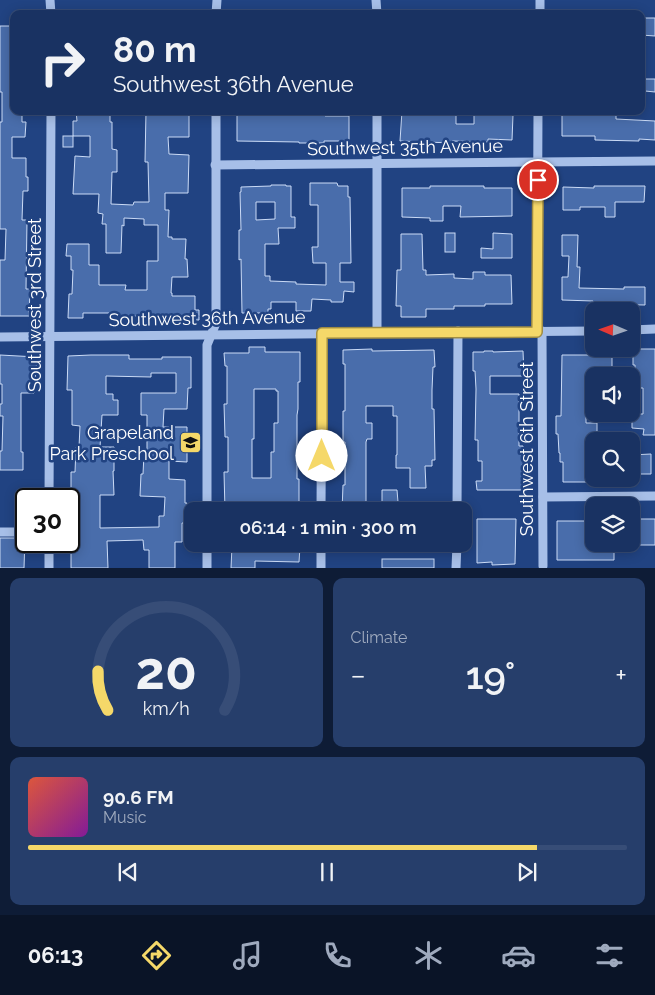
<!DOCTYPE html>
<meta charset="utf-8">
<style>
:root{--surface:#193262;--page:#263e6b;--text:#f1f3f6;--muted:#9faabe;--line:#374d77;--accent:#f5d869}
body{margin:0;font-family:Raleway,sans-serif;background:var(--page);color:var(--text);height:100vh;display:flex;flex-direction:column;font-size:19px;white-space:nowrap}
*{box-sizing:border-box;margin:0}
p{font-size:16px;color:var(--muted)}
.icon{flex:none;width:28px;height:28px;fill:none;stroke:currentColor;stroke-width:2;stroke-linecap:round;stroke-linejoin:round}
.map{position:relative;height:568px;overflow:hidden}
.sheet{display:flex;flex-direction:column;gap:10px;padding:10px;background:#0e1c36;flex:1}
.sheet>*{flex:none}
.top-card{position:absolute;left:10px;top:10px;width:635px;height:105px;border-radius:10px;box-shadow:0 2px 12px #0003,0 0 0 1px var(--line);background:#193262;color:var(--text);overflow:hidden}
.needle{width:32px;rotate:272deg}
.tools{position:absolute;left:585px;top:302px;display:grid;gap:10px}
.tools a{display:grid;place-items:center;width:55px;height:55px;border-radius:10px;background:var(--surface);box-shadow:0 2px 12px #0003,0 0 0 1px var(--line);font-size:25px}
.speed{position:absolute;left:15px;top:488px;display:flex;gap:10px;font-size:25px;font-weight:700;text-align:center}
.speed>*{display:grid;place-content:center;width:65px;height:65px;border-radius:50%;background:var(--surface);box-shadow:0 2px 12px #0003,0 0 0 1px var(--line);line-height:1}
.speed .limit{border:2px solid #111;border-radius:8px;background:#fff;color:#111}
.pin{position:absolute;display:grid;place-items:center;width:42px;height:42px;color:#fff;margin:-21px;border:2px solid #fff;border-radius:50%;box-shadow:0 1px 5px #0007}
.me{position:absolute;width:55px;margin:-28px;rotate:0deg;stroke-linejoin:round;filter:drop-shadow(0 0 4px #0008)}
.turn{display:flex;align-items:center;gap:18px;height:105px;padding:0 20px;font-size:22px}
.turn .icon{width:65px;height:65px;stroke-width:2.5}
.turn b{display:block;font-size:35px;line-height:42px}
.big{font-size:38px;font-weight:600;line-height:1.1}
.sheet .card{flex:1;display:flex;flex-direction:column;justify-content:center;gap:8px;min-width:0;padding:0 18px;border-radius:10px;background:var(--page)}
.sheet .dial{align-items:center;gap:0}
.dial svg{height:130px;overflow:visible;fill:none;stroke:var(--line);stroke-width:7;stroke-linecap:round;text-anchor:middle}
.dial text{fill:var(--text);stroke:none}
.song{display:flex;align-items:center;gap:15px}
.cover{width:60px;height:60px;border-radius:8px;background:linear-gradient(135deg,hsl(10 70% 55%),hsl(290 70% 35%))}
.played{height:5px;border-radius:2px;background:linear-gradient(90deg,var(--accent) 85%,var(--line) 85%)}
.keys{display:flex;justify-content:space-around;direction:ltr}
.heat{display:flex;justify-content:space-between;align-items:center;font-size:28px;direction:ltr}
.sheet .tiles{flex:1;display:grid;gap:10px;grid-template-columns:1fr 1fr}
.card:last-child{grid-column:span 2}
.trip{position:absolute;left:184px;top:502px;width:288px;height:50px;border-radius:10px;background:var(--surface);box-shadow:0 2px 12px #0003,0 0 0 1px var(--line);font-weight:600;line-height:50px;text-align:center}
.menu{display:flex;height:80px;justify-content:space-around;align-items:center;background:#0a1427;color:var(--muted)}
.menu .icon{width:35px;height:35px}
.menu .selected{color:var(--accent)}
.menu b{font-size:22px;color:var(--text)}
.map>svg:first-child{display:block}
</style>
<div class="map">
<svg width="655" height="568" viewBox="0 0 655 568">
<rect width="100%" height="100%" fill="#214382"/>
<g fill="#496dab" stroke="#cbdbf6" fill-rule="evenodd">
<path d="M641,18H655V36L641,35Z"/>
<path d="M0,26H14V111H22V122H26L25,137H12V158H26V177H28V191H23L22,220H27L26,289H30L29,316H0V260H5L6,229H0V122H2V92H0Z"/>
<path d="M645,79H655V92L645,91Z"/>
<path d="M76,111H110V122H112V149L117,150V172H112L111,204L133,205L134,202H149L148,162H145L146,111H189V137H168L169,154L189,155L188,193H165V210H169L168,237H172V239H186L185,259H187L188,277H172L171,293H172V296H195V310H199V320H172V322H158V316H128V318H109V313H83V318H68L69,294H72L73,270H71V256H66L67,244H89V265H99V285H126L125,290H147V261H158V225H144V219L124,218V226L122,225L121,253H106V224H102L103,214L98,213L99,194H73L75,156L90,157V136H73V121H77Z"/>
<path d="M268,111H325V116H349V141H324V143H299V142L237,141V112L268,113Z"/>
<path d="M402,111H456V124H474V111H488V114L513,115L512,140L488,139V142L452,141V143L400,141Z"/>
<path d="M562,111H616V119L655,121V140L639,139V141L595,140V136H562Z"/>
<rect x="63" y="136" width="10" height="11"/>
<path d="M310,183H337L338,186H348V197H350L351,263H340V282H354V292L344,291L343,302H331V300L312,299L311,311H296V302H271V309H268V313H242L241,259L239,260V230H241L240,192H241V187L271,186V185H286V186H291V217H295V228H278L279,244H265V276H270V281L296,282V284L326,285V263H313L312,247H318V205H310ZM256,202H275V219L256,220Z"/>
<path d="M430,186H484V188H512V216L460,217L461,206H443V221H430V218L402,217V188H430Z"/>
<path d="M594,186H645L644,202H615V217H605V207H580V210H563V187L594,188Z"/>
<rect x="445" y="233" width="10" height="19"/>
<path d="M493,233L512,234V258H481V248L493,249Z"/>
<path d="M401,234H422L423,270H426V275L454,274V278L473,279V272H485V275H511L512,304H485V306H454V309H426V317H401V306H396L397,270H401Z"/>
<path d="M562,235H578L577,267H580L579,288L624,289V287H645V305L593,304V301L562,300V277H568L569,256H562Z"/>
<path d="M249,347H265V352H300V382H298V409L297,415V479H299V511H225L224,472H228V437H225L224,404H227V366H225L224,353H249ZM254,389H276V391H278V423H274V452H271V478H252V439H254Z"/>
<path d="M372,349V351L434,350L435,367H433L432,390V409H434L435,460H432V466H425L426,488H410V468H396V455H397V416H393V406H366V423H372V439H367L366,442V511H342L343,485H345V442H343V411H345V364H343V350Z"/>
<path d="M633,349H655V435H643L644,429L632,428V414H643V388H635V365H633Z"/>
<path d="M484,351H493V352L523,351L524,376H490V394H519V446H523L524,464H522V490H477L476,481H482V461H478V440H475L476,389L475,371H473V352H484Z"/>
<path d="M0,355L37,357L34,393H21V452H23V470H0V451H2L3,416H0V404H2V384H0Z"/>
<path d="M91,355H129V359H162V357H191V388H188L187,409H164L163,427H187V462L169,461V479L185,480V503H187V523H182V542H175V568H149V550H144L143,540L107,541L108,568H71V518H70V507H71V472H75L76,447H79L80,426L72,425V390H67L68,356ZM151,373H176V393H141V415H147V455L144,454L143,474H141L140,496L165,497L164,516H159V527L100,528V495H114L113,471H114V447H100L102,415H118V400H113V394H106V376L151,377Z"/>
<path d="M562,355H605L604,357H612V371H605V376H594V406H586V423H597V441H587L588,469H594V482H563V462H560V453H559L558,434H556V416H561Z"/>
<path d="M651,454V474H631V455Z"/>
<path d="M382,490H397L398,502H382Z"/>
<path d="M477,519H516L515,564L492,565V562L477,563Z"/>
<rect x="631" y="519" width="24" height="26"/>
<path d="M557,521H588V544H614V560H557Z"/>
<path d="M0,538H25L24,568H0Z"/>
<path d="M232,546H255V548H272V547H300L299,562L255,561V568H231Z"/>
<rect x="382" y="559" width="52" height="9"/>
</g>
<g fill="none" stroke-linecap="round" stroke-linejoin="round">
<g stroke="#a7bfe8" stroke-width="9">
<path d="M50,0L51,14"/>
<path d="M376,0L377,14"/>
<path d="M216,14L217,0"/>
<path d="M540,14V0"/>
<path d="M377,111V332"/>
<path d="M215,165L538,162L655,161"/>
<path d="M631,330L655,329"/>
<path d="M537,331L538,111"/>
<path d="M542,331L543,566"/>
<path d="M0,337L594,331"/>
<path d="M543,497L655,496"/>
<path d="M49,499L51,111"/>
<path d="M207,511V345L216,323V111"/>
<path d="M321,511L322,333"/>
<path d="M457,511L458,331"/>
<path d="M0,532H26"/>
<path d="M49,568V541"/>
<path d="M207,568V544"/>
<path d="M321,568V544"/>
<path d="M456,568L457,544"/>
</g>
</g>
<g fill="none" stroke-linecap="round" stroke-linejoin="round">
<defs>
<path id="route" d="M322,456V333L537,332L538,180"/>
</defs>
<use href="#route" stroke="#9f8c44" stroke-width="12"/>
<use href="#route" stroke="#f5d869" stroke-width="9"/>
</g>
<defs>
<symbol id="school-square" viewBox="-11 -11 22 22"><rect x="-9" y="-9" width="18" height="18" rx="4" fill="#f5d869" stroke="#214382"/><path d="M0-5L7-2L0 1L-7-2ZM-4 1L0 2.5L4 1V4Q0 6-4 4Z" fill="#111"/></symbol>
</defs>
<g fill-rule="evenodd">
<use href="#school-square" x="178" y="430" width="25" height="25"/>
</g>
<g text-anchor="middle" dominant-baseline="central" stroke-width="5" stroke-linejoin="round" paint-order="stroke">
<g font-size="18" fill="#fff" stroke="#214382">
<text transform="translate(405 147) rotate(-1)">Southwest 35th Avenue</text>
<text transform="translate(34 305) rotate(-90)">Southwest 3rd Street</text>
<text transform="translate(207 318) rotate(-1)">Southwest 36th Avenue</text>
<text transform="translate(526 449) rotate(-90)">Southwest 6th Street</text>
</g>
<g font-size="18" fill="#fff" stroke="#214382" text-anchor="end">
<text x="174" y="432">Grapeland<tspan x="174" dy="21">Park Preschool</tspan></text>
</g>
</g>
</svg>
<div class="tools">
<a><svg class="needle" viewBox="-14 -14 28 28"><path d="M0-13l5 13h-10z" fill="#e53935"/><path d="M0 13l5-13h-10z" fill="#9faabe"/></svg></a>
<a><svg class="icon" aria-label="sound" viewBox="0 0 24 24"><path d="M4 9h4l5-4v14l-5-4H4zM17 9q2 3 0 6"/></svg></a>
<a><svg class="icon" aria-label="search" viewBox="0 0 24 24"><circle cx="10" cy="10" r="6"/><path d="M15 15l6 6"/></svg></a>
<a><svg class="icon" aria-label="layers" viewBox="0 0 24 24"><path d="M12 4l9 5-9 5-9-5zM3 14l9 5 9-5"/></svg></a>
</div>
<div class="speed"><div class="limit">30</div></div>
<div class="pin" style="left:538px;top:180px;background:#d93025"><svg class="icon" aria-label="arrive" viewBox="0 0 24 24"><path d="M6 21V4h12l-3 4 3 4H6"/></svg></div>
<svg class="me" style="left:322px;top:456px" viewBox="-20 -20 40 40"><circle r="19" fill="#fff"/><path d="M0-13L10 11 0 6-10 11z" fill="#f5d869"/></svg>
<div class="trip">06:14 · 1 min · 300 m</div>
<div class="top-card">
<div class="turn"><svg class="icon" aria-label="right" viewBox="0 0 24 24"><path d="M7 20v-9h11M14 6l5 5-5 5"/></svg><div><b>80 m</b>Southwest 36th Avenue</div></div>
</div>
</div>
<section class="sheet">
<div class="tiles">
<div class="card dial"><svg viewBox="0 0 100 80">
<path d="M14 69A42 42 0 1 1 86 69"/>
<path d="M14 69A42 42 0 0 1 8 45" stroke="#f5d869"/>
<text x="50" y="56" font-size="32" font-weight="700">20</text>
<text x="50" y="72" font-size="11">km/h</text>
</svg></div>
<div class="card"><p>Climate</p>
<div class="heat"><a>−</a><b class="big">19°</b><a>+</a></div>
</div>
<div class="card">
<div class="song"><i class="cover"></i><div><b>90.6 FM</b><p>Music</p></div></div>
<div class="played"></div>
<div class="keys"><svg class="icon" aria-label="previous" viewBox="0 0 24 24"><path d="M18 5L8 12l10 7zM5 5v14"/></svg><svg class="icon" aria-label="pause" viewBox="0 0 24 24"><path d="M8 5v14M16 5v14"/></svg><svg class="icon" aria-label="next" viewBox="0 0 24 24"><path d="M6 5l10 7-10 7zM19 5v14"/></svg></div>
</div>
</div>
</section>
<nav class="menu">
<b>06:13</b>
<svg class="icon selected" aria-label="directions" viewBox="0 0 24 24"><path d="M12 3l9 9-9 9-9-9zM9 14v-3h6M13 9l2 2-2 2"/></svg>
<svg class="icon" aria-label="music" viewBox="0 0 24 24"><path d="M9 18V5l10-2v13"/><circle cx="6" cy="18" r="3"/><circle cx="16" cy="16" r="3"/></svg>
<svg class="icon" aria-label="phone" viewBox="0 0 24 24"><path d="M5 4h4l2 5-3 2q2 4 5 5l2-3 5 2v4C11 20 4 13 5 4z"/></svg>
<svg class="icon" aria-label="climate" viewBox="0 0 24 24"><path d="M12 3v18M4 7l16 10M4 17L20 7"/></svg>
<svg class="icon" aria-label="car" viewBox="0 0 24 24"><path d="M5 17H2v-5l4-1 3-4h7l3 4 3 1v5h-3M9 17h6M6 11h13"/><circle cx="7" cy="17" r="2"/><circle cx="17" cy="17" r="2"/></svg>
<svg class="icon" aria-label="filters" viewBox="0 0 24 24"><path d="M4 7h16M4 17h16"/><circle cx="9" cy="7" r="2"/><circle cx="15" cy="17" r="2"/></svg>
</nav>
